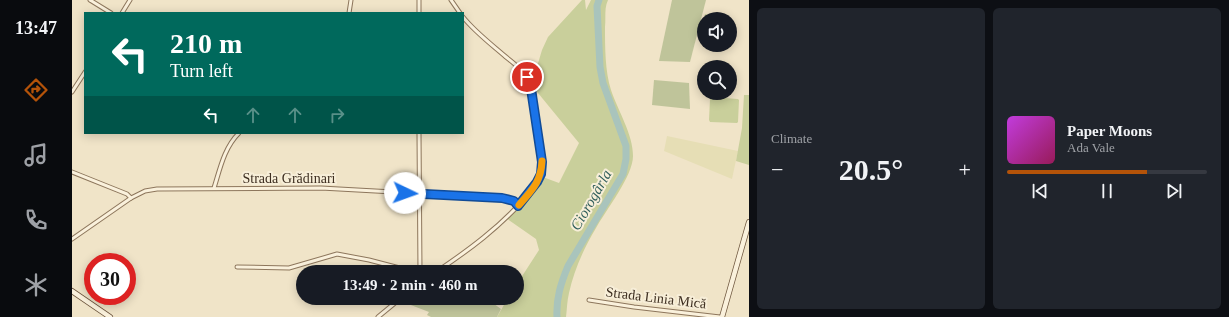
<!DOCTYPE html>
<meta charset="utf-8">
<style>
:root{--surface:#171b24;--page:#20242c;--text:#f1f3f6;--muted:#9ea1a6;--line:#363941;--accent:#b45309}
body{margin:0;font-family:Georgia,serif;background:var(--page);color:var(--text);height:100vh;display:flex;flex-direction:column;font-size:15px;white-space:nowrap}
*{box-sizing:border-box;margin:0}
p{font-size:13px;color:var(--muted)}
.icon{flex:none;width:22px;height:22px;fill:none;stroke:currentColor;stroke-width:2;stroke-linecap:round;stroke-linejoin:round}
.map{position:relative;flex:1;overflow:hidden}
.side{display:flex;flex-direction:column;gap:8px;padding:8px;background:#0d0f14;width:480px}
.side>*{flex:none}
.guide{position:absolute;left:12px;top:12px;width:380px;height:122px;border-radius:0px;box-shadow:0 2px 10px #0003;background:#00695c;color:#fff;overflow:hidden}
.buttons{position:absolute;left:625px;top:12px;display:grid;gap:8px}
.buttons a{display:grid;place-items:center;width:40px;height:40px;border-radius:50%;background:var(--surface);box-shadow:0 2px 10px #0003;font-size:20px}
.speed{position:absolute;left:12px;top:253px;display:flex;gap:8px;font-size:20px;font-weight:700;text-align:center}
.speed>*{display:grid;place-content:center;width:52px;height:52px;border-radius:50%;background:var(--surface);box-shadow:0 2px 10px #0003;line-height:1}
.speed .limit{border:6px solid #d22;background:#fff;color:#111}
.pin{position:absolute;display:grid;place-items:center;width:34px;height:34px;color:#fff;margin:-17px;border:2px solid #fff;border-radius:50%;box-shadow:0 1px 4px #0007}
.me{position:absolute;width:44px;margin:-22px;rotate:93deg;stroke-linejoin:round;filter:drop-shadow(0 0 3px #0008)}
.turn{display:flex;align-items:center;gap:14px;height:84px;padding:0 20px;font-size:18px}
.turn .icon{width:52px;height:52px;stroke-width:2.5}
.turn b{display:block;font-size:28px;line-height:34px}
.lanes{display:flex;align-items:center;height:38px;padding:0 20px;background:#0003;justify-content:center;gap:20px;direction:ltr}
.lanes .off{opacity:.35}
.big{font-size:30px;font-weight:800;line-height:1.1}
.side .widget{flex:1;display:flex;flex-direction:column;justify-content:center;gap:6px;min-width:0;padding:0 14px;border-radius:6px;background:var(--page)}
.song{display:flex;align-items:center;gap:12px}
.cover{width:48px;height:48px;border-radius:6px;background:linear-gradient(135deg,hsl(290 70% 55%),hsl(330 70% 35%))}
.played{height:4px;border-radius:2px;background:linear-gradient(90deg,var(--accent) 70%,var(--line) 70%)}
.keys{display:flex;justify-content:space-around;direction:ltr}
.heat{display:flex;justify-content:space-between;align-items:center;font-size:22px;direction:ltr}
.side .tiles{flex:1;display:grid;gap:8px;grid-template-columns:repeat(2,1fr)}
.trip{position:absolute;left:224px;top:265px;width:228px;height:40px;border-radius:20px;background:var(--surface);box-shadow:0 2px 10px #0003;font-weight:800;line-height:40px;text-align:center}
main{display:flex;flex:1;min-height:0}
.tabs{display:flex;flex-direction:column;width:72px;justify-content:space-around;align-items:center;background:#090b0e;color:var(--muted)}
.tabs .icon{width:28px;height:28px}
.tabs .on{color:var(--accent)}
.tabs b{font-size:18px;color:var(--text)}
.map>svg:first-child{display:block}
</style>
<main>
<nav class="tabs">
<b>13:47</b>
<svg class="icon on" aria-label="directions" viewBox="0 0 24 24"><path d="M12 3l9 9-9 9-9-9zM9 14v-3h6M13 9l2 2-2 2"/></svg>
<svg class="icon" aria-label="music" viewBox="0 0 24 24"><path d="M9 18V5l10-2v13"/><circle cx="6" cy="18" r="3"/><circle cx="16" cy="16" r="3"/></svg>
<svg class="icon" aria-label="phone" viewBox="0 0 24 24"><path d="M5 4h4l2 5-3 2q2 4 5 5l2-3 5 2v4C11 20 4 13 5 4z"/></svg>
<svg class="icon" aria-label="climate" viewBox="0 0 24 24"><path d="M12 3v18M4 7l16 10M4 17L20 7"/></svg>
</nav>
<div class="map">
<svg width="677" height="317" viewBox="0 0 677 317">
<rect width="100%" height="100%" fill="#f0e4c8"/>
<path fill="#e6deb5" d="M595,136L666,151L660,179L592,151Z"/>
<g fill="#c9cf9b">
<path d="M510,0H513L514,10L519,0H536C532,8 534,18 533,27C533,47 533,71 539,90C546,111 561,134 561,156C561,176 534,210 524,228C512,248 502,270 497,293C495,301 495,309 494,317H425L436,298H445V284L467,250L464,239L434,218L458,192L468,176L487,183L507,143L457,82L464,70L470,50L476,37Z"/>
<path d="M633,14L650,19H632V31L630,30Z"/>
<path d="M672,95H677V165L664,161L670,128Z"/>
<path d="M639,97L666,99L667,100L666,122L665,123L638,122L637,120L638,99H639Z"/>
</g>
<g fill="#bfc49a">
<path d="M600,0H634L618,62L587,61Z"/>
<path d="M582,80L617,83L618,109L580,105Z"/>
<path d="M336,298H414L429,309L425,317H359L355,315L357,312L331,302Z"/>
</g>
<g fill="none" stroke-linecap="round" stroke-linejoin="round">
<path stroke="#a9c4bc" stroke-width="7" d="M485,317C484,298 489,283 496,266L551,174L554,159V146L531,83L528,67L525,6L527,0"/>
<defs>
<g id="street">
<path d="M18,0L39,13"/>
<path d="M379,0L388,13"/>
<path d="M50,13L58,0"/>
<path d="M277,13L279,0"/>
<path d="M347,13V0"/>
<path d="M0,92L13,72"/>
<path d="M347,133L348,272"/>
<path d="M0,172L55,194L59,198"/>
<path d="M142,188C148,169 152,148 167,133"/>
<path d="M0,239L59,198L73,191L85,189L249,188L430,198L442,201L446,206"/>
<path d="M165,267L217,268L265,254L297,260L343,272"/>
<path d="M364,272C397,250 428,227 454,197C459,190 466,183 469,174C470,170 470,166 470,162L457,82C452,71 443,64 434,57C419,44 403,32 391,17"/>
<path d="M517,300L562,307L648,317"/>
<path d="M306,317L329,298"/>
</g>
<g id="secondary">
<path d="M0,291L38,317"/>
<path d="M650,317L677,222"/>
</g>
</defs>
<use href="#street" stroke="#8d765c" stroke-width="5"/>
<use href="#secondary" stroke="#6f573f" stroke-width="6"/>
<use href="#street" stroke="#faf1dc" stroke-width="3"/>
<use href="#secondary" stroke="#faf1dc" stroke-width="4.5"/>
</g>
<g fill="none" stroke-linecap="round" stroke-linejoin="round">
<defs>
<path id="route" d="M333,193L430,198L442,201L446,206L465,182L469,174L470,162L458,82L455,77"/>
</defs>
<use href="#route" stroke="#114b97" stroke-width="10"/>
<use href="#route" stroke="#1a73e8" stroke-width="7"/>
<path stroke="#f59e0b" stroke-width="7" d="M447,205C460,190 469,182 470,161"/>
</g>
<g text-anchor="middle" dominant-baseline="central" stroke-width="4" stroke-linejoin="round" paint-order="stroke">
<g font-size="14" fill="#3d2e20" stroke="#f7eed8">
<text x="217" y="178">Strada Grădinari</text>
<text transform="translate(584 298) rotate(7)">Strada Linia Mică</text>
</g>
<g font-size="15" font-style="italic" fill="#2f5d5a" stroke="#f7eed8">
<text transform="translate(519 200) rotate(-60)">Ciorogârla</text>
</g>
</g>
</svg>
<div class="buttons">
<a><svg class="icon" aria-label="sound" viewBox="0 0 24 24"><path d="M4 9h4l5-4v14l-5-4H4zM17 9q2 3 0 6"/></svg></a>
<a><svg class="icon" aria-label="search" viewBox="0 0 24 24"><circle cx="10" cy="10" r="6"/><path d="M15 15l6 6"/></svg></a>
</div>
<div class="speed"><div class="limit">30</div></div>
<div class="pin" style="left:455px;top:77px;background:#d93025"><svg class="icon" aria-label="arrive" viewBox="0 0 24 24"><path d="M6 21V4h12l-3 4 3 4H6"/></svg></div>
<svg class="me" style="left:333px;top:193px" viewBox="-20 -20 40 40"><circle r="19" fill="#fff"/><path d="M0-13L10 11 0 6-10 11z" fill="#1a73e8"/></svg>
<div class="trip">13:49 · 2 min · 460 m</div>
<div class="guide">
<div class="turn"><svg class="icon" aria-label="left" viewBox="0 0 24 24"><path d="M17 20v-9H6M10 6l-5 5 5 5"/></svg><div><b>210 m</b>Turn left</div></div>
<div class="lanes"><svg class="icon" aria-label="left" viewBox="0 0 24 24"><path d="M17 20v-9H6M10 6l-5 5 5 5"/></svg><svg class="icon off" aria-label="ahead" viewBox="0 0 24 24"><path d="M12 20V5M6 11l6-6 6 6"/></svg><svg class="icon off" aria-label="ahead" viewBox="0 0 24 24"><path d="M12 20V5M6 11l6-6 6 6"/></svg><svg class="icon off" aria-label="right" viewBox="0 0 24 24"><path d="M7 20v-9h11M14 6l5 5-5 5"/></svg></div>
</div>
</div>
<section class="side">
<div class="tiles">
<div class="widget"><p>Climate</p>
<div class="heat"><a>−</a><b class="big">20.5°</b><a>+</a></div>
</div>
<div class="widget">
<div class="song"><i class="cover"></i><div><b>Paper Moons</b><p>Ada Vale</p></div></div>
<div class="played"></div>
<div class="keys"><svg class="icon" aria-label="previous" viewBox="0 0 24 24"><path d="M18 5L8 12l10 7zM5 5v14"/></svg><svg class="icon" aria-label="pause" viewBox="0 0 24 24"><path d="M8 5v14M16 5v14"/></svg><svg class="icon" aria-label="next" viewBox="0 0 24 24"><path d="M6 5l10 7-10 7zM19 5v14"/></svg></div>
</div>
</div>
</section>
</main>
